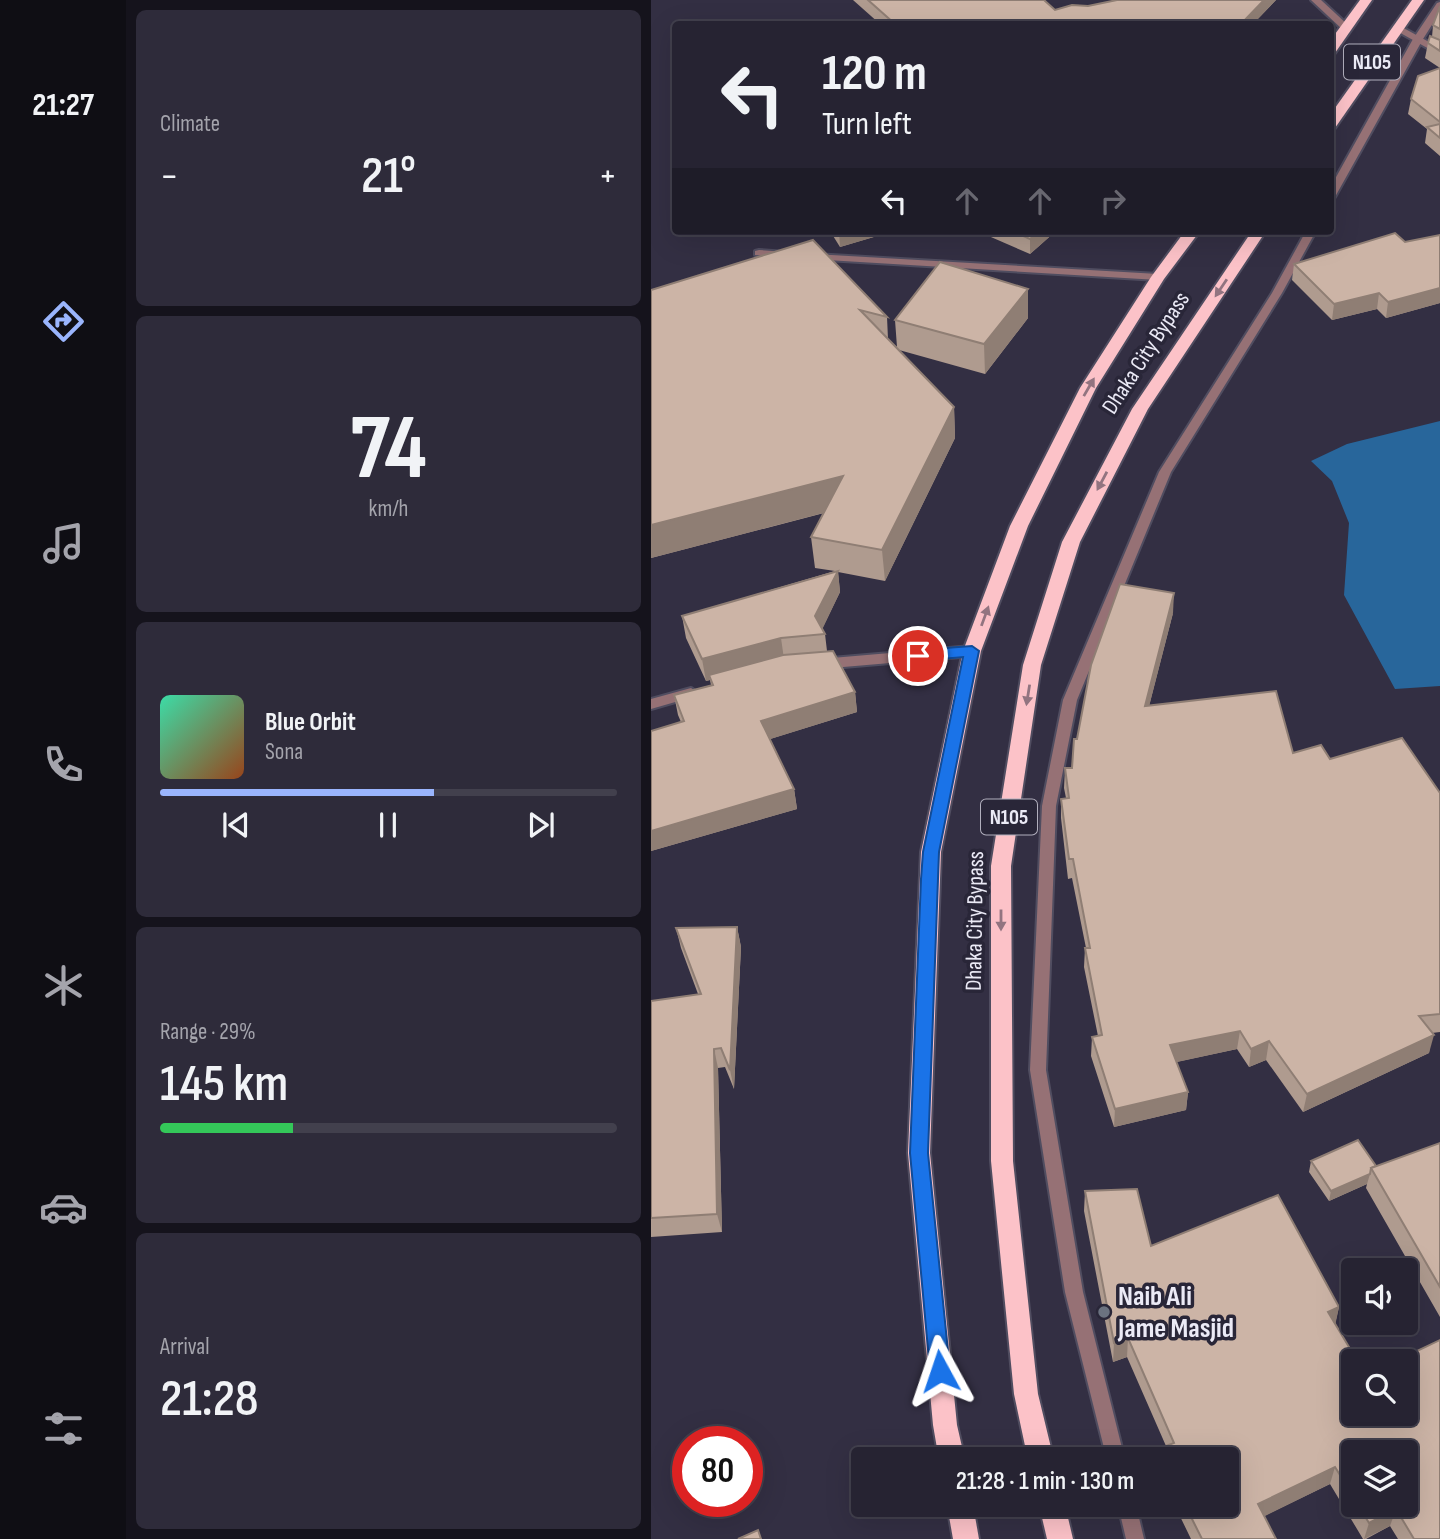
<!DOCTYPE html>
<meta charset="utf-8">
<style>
:root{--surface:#262332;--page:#2e2b3a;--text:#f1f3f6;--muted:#a4a4ac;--line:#42404d;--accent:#9ab5fd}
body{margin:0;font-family:"Sofia Sans Condensed",sans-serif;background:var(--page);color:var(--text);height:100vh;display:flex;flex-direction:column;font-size:26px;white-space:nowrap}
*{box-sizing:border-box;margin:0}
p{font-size:23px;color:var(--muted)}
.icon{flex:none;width:38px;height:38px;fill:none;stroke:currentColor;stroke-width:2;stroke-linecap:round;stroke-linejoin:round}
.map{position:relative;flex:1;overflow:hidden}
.panel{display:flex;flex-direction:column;gap:10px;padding:10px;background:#15131c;width:525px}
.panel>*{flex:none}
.top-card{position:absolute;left:21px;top:21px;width:662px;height:214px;border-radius:7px;box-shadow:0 7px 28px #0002,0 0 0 2px var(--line);background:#262332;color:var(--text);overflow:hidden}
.controls{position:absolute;left:690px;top:1258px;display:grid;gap:14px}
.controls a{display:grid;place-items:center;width:77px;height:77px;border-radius:7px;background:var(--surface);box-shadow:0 7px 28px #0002,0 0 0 2px var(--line);font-size:35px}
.speed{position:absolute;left:21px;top:1426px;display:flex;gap:14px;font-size:35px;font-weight:700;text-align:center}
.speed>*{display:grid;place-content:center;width:91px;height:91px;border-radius:50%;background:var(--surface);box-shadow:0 7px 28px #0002,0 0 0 2px var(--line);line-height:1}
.speed .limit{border:10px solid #d22;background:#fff;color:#111}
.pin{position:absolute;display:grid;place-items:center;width:60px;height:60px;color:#fff;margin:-30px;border:4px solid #fff;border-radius:50%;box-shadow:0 2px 7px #0007}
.me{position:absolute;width:77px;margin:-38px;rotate:355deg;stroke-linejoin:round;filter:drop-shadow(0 0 5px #0008)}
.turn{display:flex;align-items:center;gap:24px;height:147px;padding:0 35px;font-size:32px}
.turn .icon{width:91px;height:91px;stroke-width:2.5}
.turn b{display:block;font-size:49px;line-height:60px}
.lanes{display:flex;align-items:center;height:66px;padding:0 35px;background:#0003;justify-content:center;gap:35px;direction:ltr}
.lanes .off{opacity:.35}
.big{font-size:52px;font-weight:600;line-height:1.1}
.panel .widget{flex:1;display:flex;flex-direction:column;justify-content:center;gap:10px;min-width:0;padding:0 24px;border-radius:10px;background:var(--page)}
.panel .dial{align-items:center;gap:0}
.dial b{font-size:91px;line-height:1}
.song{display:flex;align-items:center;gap:21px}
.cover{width:84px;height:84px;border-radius:10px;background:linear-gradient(135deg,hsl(160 70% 55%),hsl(20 70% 35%))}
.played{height:7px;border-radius:4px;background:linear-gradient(90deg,var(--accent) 60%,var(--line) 60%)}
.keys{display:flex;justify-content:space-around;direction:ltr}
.heat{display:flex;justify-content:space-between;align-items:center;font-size:38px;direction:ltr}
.charge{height:10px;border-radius:5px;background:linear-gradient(90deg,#34c759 29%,var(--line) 0)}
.trip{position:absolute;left:200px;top:1447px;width:388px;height:70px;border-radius:7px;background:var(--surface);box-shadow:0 7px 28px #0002,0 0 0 2px var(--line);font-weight:600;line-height:70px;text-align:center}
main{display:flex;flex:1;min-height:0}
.tabs{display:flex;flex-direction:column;width:126px;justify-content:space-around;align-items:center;background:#0f0e14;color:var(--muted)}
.tabs .icon{width:49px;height:49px}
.tabs .current{color:var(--accent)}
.tabs b{font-size:32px;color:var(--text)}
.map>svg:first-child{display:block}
</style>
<main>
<nav class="tabs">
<b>21:27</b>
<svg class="icon current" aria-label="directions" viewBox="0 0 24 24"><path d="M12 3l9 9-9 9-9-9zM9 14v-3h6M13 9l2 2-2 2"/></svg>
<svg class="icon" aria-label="music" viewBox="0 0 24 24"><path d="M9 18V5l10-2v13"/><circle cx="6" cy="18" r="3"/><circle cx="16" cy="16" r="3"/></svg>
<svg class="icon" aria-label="phone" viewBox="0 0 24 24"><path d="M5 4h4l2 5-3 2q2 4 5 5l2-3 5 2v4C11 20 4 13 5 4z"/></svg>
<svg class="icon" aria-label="climate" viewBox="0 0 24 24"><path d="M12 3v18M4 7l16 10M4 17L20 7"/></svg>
<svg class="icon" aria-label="car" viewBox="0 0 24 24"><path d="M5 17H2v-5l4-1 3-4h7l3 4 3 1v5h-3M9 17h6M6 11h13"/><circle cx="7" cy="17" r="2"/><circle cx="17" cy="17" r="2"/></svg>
<svg class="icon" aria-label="filters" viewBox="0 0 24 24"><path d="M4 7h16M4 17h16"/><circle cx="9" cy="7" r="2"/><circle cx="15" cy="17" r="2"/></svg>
</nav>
<section class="panel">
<div class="widget"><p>Climate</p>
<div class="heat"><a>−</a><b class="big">21°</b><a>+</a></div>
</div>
<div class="widget dial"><b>74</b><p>km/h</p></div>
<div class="widget">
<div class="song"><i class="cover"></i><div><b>Blue Orbit</b><p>Sona</p></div></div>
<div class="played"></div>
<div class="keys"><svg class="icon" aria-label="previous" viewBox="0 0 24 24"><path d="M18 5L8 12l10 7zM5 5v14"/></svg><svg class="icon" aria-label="pause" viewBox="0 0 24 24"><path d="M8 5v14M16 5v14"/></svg><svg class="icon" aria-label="next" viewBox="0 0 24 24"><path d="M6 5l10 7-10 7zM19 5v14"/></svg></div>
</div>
<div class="widget"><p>Range · 29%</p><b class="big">145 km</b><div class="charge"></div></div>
<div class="widget"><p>Arrival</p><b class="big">21:28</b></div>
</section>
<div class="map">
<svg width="789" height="1539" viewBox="0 0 789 1539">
<rect width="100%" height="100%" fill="#332f43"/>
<path fill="#28669b" d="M789,421V686L744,689L693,595L698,523L681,481L660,461L696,444Z"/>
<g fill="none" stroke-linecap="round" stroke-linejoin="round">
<defs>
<g id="service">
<path d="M789,2V12L772,39L684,197L679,200V188L762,39L786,3Z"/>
<path d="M655,231H665L631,293L520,472L426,700L405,806L395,1070L432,1292L474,1460H456L414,1292L379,1070L391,806L412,700L508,472L621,293Z"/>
<path d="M467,1505H485L493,1539H475Z"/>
</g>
<g id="minor">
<path d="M660,0H670L698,26V30H692Z"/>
<path d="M747,25L789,48V55L744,30L742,28Z"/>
<path d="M108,250L135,252L140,255L135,258L104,255V251Z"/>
<path d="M163,254L507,274L512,277L507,280L159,259L158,257Z"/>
<path d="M321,646L328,651L321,656L169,669L162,664L169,659Z"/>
<path d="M40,688L47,693L45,696L0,709V699Z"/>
</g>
<g id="trunk">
<path d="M709,0H721L684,53L679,54V41Z"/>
<path d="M761,0H773L684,128L679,129V115Z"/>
<path d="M534,231H549L513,279L445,388L377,526L330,651L290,852L279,1153L306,1425L314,1460H288L282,1425L257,1153L270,852L312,651L359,526L429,388L500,277Z"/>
<path d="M601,231H615L497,409L429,542L390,665L360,866L362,1161L387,1394L403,1460H377L363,1394L340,1161V866L372,665L411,542L481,409Z"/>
<path d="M296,1505H322L328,1539H302Z"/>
<path d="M388,1505H414L422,1539H396Z"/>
</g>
</defs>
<use href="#service" stroke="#504d60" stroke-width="4"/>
<use href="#minor" stroke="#504d60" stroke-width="4"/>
<use href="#trunk" stroke="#504d60" stroke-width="4"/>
<use href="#service" fill="#967175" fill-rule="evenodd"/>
<use href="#minor" fill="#967175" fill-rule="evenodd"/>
<use href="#trunk" fill="#fcc2c8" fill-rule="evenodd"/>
</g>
<g fill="#af9b8f" fill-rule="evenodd">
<path d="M202,0H393L404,10L437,6L466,0H625L602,24H229Z"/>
<path d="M789,6V68L774,58L777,43L781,37L782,25Z"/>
<path d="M789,68V156L774,143L776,129L757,114L760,99Z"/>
<path d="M179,231H243L189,247Z"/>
<path d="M326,231H405L379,254Z"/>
<path d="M789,235V303L735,318L726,309L681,320L641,280L643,264Z"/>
<path d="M162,240L236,317L237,339L246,347L244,320L377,318L334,374L248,350L303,407L304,438L234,581L187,572L189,592L171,629L174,634L176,651L204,692L206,712L119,739L143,789L146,809L0,851V731L30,722L27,715L23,695L60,685L59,680L55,681L35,638L31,616L184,571L164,568L160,537L173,513L0,558V290Z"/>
<path d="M522,613L498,706L642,753L679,759L789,793V1032L781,1033L778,1053L652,1112L615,1060L598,1067L586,1049L525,1062L537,1092L535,1110L463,1127L440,1056L441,1037L447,1036L433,967L434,948H435L421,878L417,879L410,818V799L415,798L413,788L414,768H421L426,739Z"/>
<path d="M86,927L90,947L83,1089L74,1067L67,1068L71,1232L0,1237V1001L47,994L30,948L25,928Z"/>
<path d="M789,1143V1317L715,1188L716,1184L678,1201L658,1172L660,1161L725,1166Z"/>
<path d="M434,1191L500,1246L688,1307L684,1324L789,1539H747L739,1526L715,1539H712L679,1484L613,1516L625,1539H540L524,1506L511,1511L509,1505H576V1460H495L496,1453L515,1446L476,1357L462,1362L433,1211ZM702,1452L754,1505H702Z"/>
</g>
<g fill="#8f7e74">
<path d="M613,0H625L602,24H590Z"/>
<path d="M188,231H243L189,247Z"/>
<path d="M388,231H405L379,254V239Z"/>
<path d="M789,288V303L735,318L737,302Z"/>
<path d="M377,289V318L334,374L333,344Z"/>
<path d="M728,293L726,309L681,320L683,304Z"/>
<path d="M303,407L304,438L234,581L231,550Z"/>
<path d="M192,476L195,507L0,558V525Z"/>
<path d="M187,571L189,592L169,634L164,616Z"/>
<path d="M523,593L522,613L493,726L494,706Z"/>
<path d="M130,638L133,659L58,675L59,680L55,681L51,659Z"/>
<path d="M204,692L206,712L113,741L110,721Z"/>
<path d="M143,789L146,809L0,851V831Z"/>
<path d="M86,927L90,947L83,1089L79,1070Z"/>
<path d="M589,1031L586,1049L517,1064L519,1045Z"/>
<path d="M783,1035L778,1053L652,1112L656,1094Z"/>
<path d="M618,1041L615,1060L598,1067L600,1049Z"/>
<path d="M63,1049L67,1068L71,1232L66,1214Z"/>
<path d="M537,1092L535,1110L463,1127L464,1109Z"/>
<path d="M719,1174L716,1184L678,1201L680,1191Z"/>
<path d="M688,1307L684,1326L677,1312Z"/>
<path d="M477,1338L476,1357L462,1362L463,1343Z"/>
<path d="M684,1467L679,1484L604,1521L607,1504Z"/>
<path d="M512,1505H524L511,1511Z"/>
<path d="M745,1509L739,1526L713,1539L718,1523Z"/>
</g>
<g fill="#ccb4a6" stroke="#8f7e74" stroke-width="2">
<path d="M217,0H393L404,10L421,5L437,6L466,0H613L590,24H243H244Z"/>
<path d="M789,6V29L782,25Z"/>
<path d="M779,36L789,40V51L777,43Z"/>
<path d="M789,68V122L760,99L767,76Z"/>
<path d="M789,124V138L776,127Z"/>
<path d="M361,231H388L379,239Z"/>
<path d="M744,233L754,242L789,235V288L737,302L728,293L683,304L643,264Z"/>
<path d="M162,240L236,317L209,310L303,407L231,550L160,537L192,476L0,525V290Z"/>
<path d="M289,262L377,289L333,344L244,320Z"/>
<path d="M187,571L164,616L174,634L130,638L51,659L31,616Z"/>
<path d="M469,584L523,593L494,706L625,691L642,753L670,745L679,759L751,738L789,793V1014L768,1016L783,1035L656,1094L618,1041L600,1049L589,1031L519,1045L537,1092L464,1109L441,1037L451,1035L434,948H439L422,859H418L410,799L418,798L414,768H421L423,739H426L440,665Z"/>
<path d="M182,651L204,692L110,721L143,789L0,831V731L33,721L23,695L62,685L58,675L132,655Z"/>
<path d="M86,927L79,1070L70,1048L63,1049L66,1214L0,1218V1001L50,994L25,928Z"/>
<path d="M707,1140L725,1166L720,1168L719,1174L680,1191L660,1161Z"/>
<path d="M789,1143V1287L720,1168Z"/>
<path d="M486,1189L500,1246L627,1195L688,1307L677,1312L707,1362H702V1414H754V1362H743L789,1340V1539H763L745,1509L718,1523L707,1505H754V1452H702V1496L684,1467L607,1504L625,1539H551L534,1505H576V1460H498L496,1453L523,1443L477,1338L463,1343L434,1191Z"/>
<path d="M107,1530L110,1539H87Z"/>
</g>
<defs><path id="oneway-solid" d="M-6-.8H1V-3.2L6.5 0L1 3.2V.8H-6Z" transform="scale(1.75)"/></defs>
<g fill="#927480">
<use href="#oneway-solid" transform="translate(570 288) rotate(124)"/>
<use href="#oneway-solid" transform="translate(438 387) rotate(-60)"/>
<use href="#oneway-solid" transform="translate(451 481) rotate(118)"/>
<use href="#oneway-solid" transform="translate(334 616) rotate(-70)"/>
<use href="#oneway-solid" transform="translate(377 695) rotate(99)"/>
<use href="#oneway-solid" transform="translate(350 920) rotate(90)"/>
</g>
<path fill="#1a73e8" stroke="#114b97" stroke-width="2" d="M321,646L328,651L288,852L287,879L277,1153L299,1371L296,1378L289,1380L282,1378L279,1371L259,1153L270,879L272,852L312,657L267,661L260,656L267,650Z"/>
<circle fill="#6b7280" stroke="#292638" stroke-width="2.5" cx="453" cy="1312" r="7"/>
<g text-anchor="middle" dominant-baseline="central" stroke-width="7" stroke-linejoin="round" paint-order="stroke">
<g fill="#292638" stroke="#b1afbd" stroke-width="2">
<rect x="693" y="44.5" width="56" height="35" rx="5"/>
<rect x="330" y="799.5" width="56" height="35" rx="5"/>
</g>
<g font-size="21" font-weight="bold" fill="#ebeaf6">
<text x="721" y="62">N105</text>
<text x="358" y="817">N105</text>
</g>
<g font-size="23" fill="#ebeaf6" stroke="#292638">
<text transform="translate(495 353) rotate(-57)">Dhaka City Bypass</text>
<text transform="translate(324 921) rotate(-89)">Dhaka City Bypass</text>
</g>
<g font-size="28" font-weight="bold" fill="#ebeaf6" stroke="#292638" text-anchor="start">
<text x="467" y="1296">Naib Ali<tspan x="467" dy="32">Jame Masjid</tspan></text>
</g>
</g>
</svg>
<div class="controls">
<a><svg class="icon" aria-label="sound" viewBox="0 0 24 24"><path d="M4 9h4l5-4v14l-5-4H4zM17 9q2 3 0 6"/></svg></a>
<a><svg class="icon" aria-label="search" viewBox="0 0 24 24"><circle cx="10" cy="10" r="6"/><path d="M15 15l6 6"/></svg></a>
<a><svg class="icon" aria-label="layers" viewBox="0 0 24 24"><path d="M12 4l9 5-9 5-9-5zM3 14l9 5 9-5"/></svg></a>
</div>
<div class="speed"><div class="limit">80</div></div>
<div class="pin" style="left:267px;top:656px;background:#d93025"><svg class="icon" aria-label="arrive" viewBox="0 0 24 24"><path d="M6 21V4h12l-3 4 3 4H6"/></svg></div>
<svg class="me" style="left:289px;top:1371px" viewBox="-20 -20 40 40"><path d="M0-17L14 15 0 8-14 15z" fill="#1a73e8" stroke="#fff" stroke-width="4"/></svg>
<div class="trip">21:28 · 1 min · 130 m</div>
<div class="top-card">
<div class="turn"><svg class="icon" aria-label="left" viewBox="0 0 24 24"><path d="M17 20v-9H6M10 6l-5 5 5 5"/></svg><div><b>120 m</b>Turn left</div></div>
<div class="lanes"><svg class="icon" aria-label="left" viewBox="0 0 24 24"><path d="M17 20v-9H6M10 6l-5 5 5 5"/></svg><svg class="icon off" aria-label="ahead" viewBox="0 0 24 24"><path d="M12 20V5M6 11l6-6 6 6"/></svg><svg class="icon off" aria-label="ahead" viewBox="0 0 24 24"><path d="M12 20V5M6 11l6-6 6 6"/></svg><svg class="icon off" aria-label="right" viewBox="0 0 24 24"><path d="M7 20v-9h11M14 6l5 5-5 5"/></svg></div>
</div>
</div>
</main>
